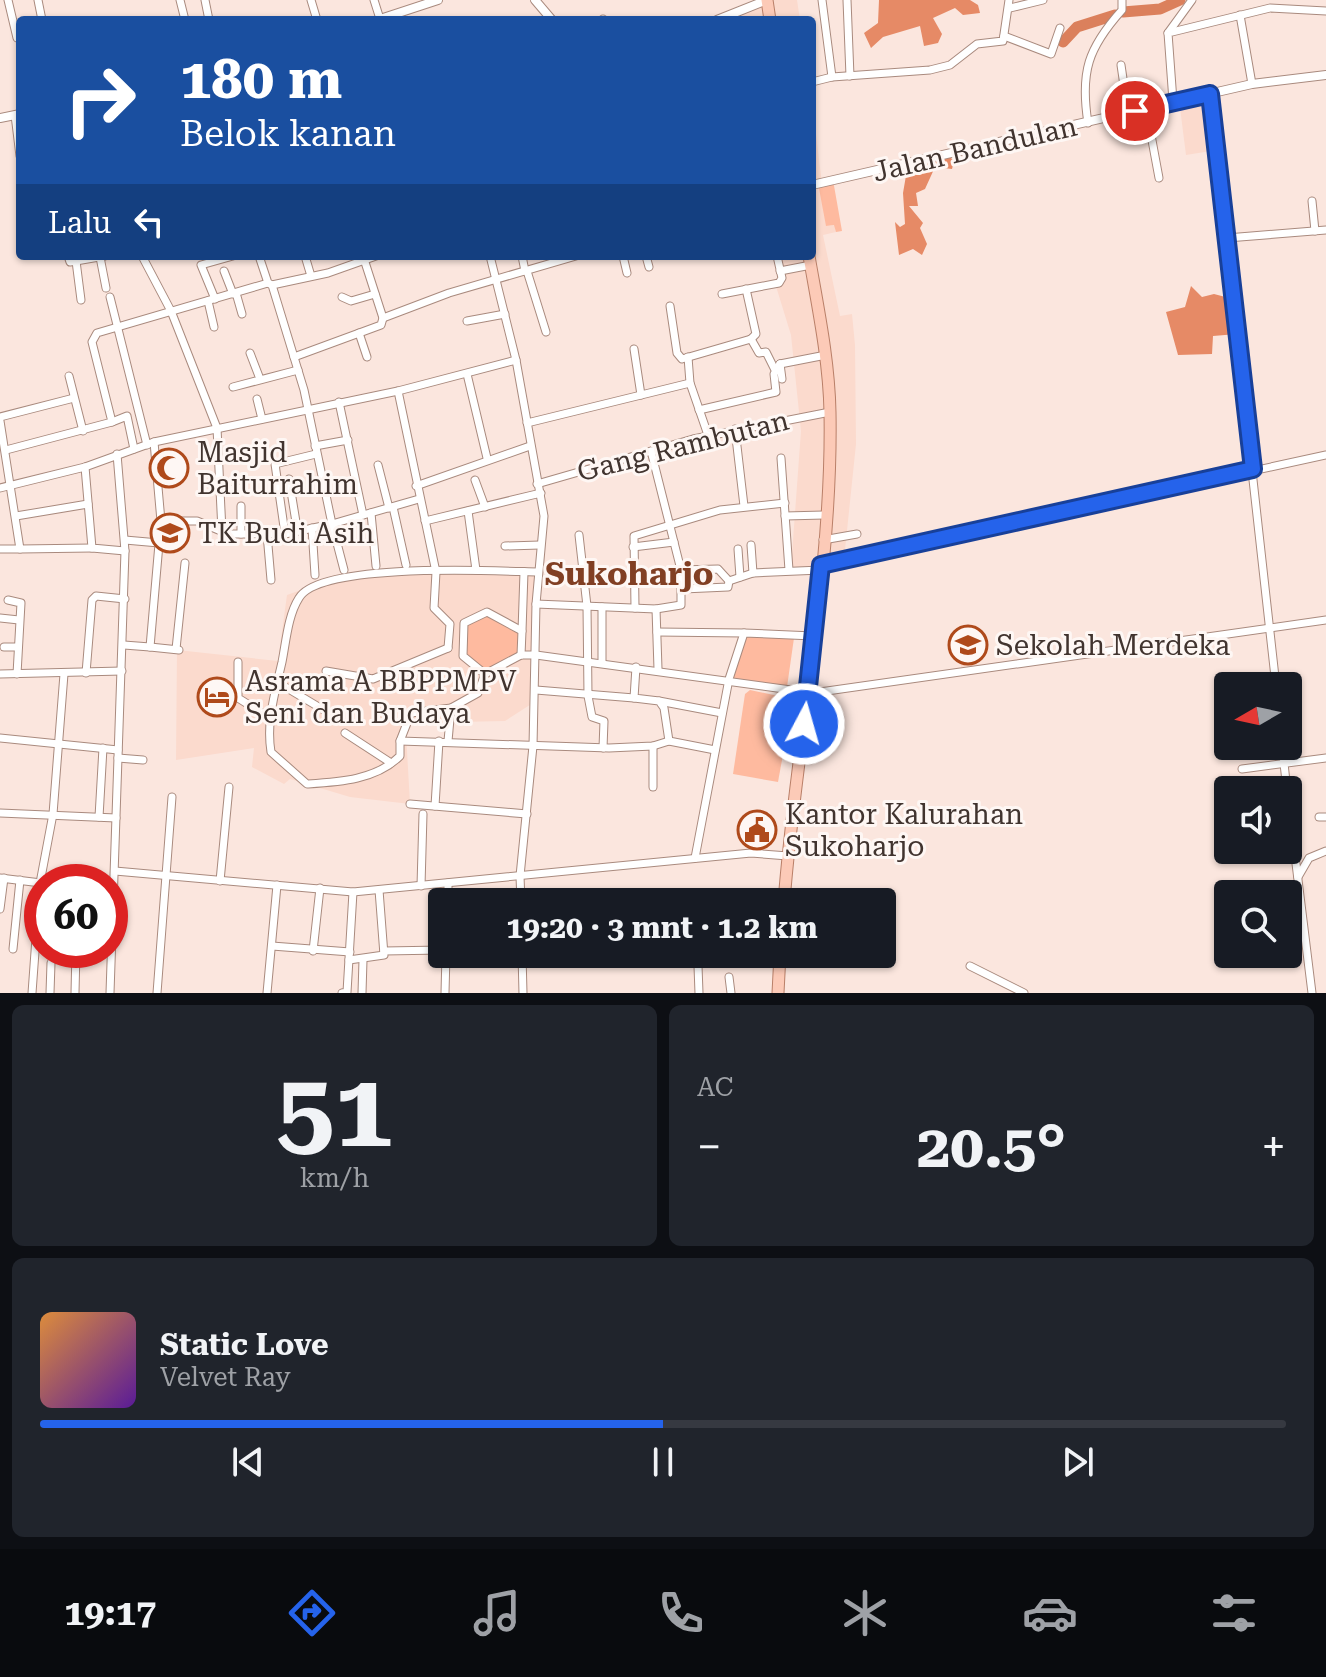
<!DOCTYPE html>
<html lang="id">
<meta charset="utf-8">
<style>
:root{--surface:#171b24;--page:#20242c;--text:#f1f3f6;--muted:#9ea1a6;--line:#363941;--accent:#2563eb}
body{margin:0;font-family:"Roboto Serif",serif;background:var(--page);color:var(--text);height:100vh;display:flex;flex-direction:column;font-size:30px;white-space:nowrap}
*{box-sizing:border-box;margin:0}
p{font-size:26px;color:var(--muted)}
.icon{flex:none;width:44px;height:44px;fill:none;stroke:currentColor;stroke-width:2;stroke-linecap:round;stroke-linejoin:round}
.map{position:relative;height:993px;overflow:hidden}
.sheet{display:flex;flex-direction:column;gap:12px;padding:12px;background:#0d0f14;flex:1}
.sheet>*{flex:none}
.top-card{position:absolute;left:16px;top:16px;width:800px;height:244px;border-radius:8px;box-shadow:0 2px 6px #0004;background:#1a4fa0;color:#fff;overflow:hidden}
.needle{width:52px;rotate:261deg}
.buttons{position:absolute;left:1214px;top:672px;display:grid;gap:16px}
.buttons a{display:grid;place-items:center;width:88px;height:88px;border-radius:8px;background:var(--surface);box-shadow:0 2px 6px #0004;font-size:40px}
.speed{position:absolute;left:24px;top:864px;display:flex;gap:16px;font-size:40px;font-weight:700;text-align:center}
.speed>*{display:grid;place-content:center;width:104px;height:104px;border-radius:50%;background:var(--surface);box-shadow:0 2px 6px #0004;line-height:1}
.speed .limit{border:12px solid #d22;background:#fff;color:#111}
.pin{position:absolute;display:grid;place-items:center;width:68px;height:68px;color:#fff;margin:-34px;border:4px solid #fff;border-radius:50%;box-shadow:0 2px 8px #0007}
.me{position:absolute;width:88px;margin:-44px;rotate:6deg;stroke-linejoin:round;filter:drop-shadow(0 0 6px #0008)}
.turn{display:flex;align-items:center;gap:28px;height:168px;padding:0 32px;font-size:36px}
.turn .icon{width:104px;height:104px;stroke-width:2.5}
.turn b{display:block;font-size:56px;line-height:68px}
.then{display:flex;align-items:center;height:76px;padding:0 32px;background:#0003;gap:16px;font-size:30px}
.big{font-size:60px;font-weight:700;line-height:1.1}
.sheet .card{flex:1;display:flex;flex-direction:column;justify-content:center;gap:12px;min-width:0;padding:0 28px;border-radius:12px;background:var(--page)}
.sheet .dial{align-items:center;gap:0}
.dial b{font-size:104px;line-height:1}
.song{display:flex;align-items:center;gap:24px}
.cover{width:96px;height:96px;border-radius:12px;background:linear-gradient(135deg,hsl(30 70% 55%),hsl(270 70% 35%))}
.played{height:8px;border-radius:4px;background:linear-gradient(90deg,var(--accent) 50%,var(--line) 50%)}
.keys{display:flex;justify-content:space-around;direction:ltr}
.heat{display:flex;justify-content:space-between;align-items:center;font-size:44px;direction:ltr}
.sheet .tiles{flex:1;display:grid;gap:12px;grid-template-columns:1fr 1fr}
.card:last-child{grid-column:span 2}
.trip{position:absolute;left:428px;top:888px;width:468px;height:80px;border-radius:8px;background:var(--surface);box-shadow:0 2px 6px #0004;font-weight:700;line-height:80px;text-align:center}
.menu{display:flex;height:128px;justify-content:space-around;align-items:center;background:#090b0e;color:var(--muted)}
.menu .icon{width:56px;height:56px}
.menu .current{color:var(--accent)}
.menu b{font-size:36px;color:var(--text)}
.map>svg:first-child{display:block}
</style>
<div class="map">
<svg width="1326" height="993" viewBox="0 0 1326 993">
<rect width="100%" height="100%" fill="#fbe6de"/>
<g fill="#fbdacd">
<path d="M767,0H797L800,20H734L732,13Z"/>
<path d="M1210,94L1217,150L1186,155L1179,100Z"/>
<path d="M812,101L827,226L835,225L836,232L823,235L840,316L852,314L855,345L856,444L843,569L791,568L801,431L791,335L775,283H779L777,256H812Z"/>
<path d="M537,572L536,701L505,721L411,723L406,733L410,804L350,797L290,779L284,784L252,767L254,748L176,760L177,650L278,661L287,595L340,576Z"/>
<path d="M976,625L977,665L961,667L959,626Z"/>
</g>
<g fill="#feba9f">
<path d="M833,180L842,231L836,232L834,225L826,226L818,183Z"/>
<path d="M487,612L522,631L521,655L485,674L463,656L464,623Z"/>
<path d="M746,635L794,638L787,687L732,678Z"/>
<path d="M750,690L793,699L778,782L733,774L745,694Z"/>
</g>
<g fill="#e68a66">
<path d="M879,0H970L978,5L980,13L963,15L955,8L933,18L942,34L938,43L924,46L920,26L883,37L871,48L864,33L878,23Z"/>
<path d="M948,155L954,161L952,169L935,167L925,189L916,193L918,206H909L923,223L920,228L927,244L922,255L913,249L899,255L895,222L900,227L905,224L903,193L908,164Z"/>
<path d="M1191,286L1202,297L1214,294L1233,299L1237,334L1213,336L1212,354L1178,355L1166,312L1185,307Z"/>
</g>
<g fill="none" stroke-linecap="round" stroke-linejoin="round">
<g stroke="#db805c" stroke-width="11">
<path d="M1123,12L1160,9L1180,0"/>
<path d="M1063,42L1077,27L1115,15"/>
</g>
<defs>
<g id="minor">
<path d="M8,0L17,38L20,37"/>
<path d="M38,0L42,20"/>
<path d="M180,0L185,20"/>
<path d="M205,0L209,20"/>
<path d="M311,0L317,20"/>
<path d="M374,0L380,19"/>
<path d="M822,0L832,77"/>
<path d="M847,0L850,76"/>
<path d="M1010,8L1043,0"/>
<path d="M1240,15L1252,84"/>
<path d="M603,19V20"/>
<path d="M1168,33L1192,0"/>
<path d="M1004,36L1051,54L1060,28"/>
<path d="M1121,65L1128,113"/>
<path d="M812,82L832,77L930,70L950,65L977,44L1003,41L1009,0"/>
<path d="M1210,94L1276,686"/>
<path d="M1173,101L1168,33L1270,8L1326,11"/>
<path d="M1146,108L1159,178"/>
<path d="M15,115L20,156"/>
<path d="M1088,123C1080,72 1088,48 1122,10V0"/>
<path d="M1312,201L1315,231"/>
<path d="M1227,238L1326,230"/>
<path d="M68,256L70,262L105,256"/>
<path d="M142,256L171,311L217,428L222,531"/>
<path d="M305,256L311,276"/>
<path d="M490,256L516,360L544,516L536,604L533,746L520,876L521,902"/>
<path d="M522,256L525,271"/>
<path d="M623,256L627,273"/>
<path d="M646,256L649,267"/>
<path d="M100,257L106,288"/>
<path d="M76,261L81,300"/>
<path d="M224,271L233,294"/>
<path d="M527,271L546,332"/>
<path d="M780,271L811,265"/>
<path d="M272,285L328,273L376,256"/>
<path d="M746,289L756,334L751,339"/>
<path d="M236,293L242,314"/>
<path d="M722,294L779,283L782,278L777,256"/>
<path d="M110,297L147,445"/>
<path d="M342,297L351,301L375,294"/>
<path d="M215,299L201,265L233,256"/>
<path d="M208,301L214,327"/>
<path d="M670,306L677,353L682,359L751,339"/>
<path d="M383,318L449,293L576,256"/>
<path d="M467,321L505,314"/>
<path d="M359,333L367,357"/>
<path d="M751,339L759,353L766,352L775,370"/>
<path d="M634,349L641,395"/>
<path d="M250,353L260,379"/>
<path d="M294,357L381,325L383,318L363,256"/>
<path d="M688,357L690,383L708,435"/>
<path d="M780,364L826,355"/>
<path d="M780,364L782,379"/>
<path d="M467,374L487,458"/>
<path d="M69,376L83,431"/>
<path d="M233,387L298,370"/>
<path d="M398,391L436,572L434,608L450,624L448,648"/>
<path d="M257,399L262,419"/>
<path d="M339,402L363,515"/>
<path d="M699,410L776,392L774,374L780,364"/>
<path d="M0,417L74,398"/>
<path d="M0,421L20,549L92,548"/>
<path d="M112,422L127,416L134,449"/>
<path d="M527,423L690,383"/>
<path d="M735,429L744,506"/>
<path d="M315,446L348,440"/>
<path d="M6,450L112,422L92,342L97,333L268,283"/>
<path d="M781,458L789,570"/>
<path d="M378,465L389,508"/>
<path d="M85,467L92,548L125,551"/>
<path d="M289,479L296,522L302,530"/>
<path d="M475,480L485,507"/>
<path d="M537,484L693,439L830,412"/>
<path d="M416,486L530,446"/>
<path d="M0,488L85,467L154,442L398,391L516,360"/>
<path d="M221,491L243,488"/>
<path d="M241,506V534"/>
<path d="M393,507L406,565"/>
<path d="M468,511L476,570"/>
<path d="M371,513L376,566"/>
<path d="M16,516L88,504"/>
<path d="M785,516L824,515"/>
<path d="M161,521H197L228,534H285L332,524L304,390L272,285L268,283L259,256"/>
<path d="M425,521L541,493"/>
<path d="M312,528L315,575"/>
<path d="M267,534L271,580"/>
<path d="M285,534L275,464L316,454"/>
<path d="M579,535L587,606L588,696L592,717L604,721L603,748"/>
<path d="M125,540L159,543"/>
<path d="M823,540L857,534"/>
<path d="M751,545L753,573"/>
<path d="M505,546L540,545"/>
<path d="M633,547L674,542"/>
<path d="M0,549H20"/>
<path d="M738,549L740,577"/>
<path d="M821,565L1326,455"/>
<path d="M344,570L332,524L419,499"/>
<path d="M681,570L718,569L729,581L753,573L821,570"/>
<path d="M537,572C496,571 320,562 299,598C288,615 286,642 282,662C275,693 266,721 271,752L307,784C339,782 376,780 400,756V741L411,713L451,708L478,693L485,674L521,655H536L813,693L1326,620"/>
<path d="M683,589L728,587L729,581"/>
<path d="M8,600L21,603L17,674"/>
<path d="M536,604L656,609L681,605V570L651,451"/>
<path d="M602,607V663"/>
<path d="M635,608L634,536L720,510L785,503"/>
<path d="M656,609L658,669"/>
<path d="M0,618L19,620"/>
<path d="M522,631L524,572"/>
<path d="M657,632L744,633"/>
<path d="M124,645L150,647L161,521L154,442"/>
<path d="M4,647H18"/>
<path d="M150,647L179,650"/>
<path d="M176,649L185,563"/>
<path d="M238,662V698L270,718"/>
<path d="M636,667L634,698L659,701L664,708L669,741L715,750"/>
<path d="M326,671L373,679L448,648"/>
<path d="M86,673L92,600L96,596L125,599"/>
<path d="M0,674L122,671"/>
<path d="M485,674L463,656L464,623L487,612L522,631L521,655"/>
<path d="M277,682L327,712"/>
<path d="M536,690L634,698"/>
<path d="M659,701L722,713"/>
<path d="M345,733L391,763"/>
<path d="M0,738L118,750"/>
<path d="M400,741L609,748L653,746L669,741"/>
<path d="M448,741L451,708"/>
<path d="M653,746V787"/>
<path d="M1282,746L1287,790"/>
<path d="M118,758L143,760"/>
<path d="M1242,769L1326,758"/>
<path d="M1288,799L1312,993"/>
<path d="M410,804L527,814"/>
<path d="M435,806L439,741"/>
<path d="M0,813L116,818"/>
<path d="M99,817L103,748"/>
<path d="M1319,817H1326"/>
<path d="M695,858L729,679L744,633L813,636"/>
<path d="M115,871L353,892L751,853L788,856"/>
<path d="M1298,877L1309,858L1326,851"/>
<path d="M0,878L41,883"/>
<path d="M220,881L229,787"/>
<path d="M421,886L423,814"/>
<path d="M448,902V883"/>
<path d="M0,909L4,878"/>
<path d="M272,946L350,952"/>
<path d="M13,949L20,880"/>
<path d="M313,951L320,888"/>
<path d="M384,951L442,950"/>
<path d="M522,954L523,993"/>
<path d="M349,960L384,955L379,890"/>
<path d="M698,966L699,993"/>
<path d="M970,966L1024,993"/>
<path d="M729,977L731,993"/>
<path d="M32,993L40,883L53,814L64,674"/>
<path d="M50,993L51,963"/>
<path d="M75,993L76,950"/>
<path d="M110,993L125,551L117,454"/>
<path d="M157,993L172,797"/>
<path d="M267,993L277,885"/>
<path d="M342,993L347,992L353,892"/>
<path d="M362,993L363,960"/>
<path d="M445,993L446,954"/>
</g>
<g id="tertiary">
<path d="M535,0L552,20"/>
<path d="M377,20L438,0"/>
<path d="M717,20L767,0"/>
<path d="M0,118L20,114"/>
<path d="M812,185L1252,84L1326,75"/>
</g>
<g id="primary">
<path d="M767,0L770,20"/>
<path d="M784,902C796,742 833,572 830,412C829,360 818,308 809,256"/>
<path d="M778,993L780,954"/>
</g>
</defs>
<use href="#minor" stroke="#a98a7e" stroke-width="9"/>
<use href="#tertiary" stroke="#a98a7e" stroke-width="10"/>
<use href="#primary" stroke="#b97f68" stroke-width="13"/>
<use href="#minor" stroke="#fff" stroke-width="7"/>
<use href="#tertiary" stroke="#fff" stroke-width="8"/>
<use href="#primary" stroke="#fccab7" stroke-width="11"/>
</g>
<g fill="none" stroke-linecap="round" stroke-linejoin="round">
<defs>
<path id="route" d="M804,724L821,565L1253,469L1210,94L1135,111"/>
</defs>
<use href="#route" stroke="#184099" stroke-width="20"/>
<use href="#route" stroke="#2563eb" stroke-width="14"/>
</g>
<defs>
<symbol id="mosque-ring" viewBox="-11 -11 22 22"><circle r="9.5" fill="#fef7f4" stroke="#af4a1b" stroke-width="1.5"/><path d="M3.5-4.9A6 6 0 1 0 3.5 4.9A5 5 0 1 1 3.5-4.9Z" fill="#af4a1b"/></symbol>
<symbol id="school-ring" viewBox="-11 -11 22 22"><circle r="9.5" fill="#fef7f4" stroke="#af4a1b" stroke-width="1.5"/><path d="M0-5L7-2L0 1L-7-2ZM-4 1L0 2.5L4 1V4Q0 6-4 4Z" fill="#af4a1b"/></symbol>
<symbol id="hotel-ring" viewBox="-11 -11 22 22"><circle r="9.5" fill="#fef7f4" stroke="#af4a1b" stroke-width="1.5"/><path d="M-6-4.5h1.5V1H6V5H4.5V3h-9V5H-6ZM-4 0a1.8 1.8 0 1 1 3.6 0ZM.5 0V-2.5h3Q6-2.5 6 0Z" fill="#af4a1b"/></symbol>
<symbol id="civic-ring" viewBox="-11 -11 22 22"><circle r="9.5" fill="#fef7f4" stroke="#af4a1b" stroke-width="1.5"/><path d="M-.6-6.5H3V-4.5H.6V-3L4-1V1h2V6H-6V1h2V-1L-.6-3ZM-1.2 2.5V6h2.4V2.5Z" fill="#af4a1b"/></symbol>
</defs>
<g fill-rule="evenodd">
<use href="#mosque-ring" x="147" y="446" width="44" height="44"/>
<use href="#school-ring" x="148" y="511" width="44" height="44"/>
<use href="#school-ring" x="946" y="623" width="44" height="44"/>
<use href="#hotel-ring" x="195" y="675" width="44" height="44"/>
<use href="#civic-ring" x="735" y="808" width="44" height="44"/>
</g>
<g text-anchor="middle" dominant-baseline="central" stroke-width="6" stroke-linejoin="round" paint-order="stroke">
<g font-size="28" fill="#41342f" stroke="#fef7f4">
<text transform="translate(975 149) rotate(-13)">Jalan Bandulan</text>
<text transform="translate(683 446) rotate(-14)">Gang Rambutan</text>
</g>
<g font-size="28" fill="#41342f" stroke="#fef7f4" text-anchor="start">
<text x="197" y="452">Masjid<tspan x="197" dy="32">Baiturrahim</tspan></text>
<text x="198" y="533">TK Budi Asih</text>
<text x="996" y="645">Sekolah Merdeka</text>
<text x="245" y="681">Asrama A BBPPMPV<tspan x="245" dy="32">Seni dan Budaya</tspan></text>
<text x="785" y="814">Kantor Kalurahan<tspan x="785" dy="32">Sukoharjo</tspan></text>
</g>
<g font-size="32" font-weight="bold" fill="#813f23" stroke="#fef7f4">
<text x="629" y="574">Sukoharjo</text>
</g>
</g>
</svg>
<div class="buttons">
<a><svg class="needle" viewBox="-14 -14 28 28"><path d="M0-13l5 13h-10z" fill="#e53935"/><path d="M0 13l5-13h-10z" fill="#9ea1a6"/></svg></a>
<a><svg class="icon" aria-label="sound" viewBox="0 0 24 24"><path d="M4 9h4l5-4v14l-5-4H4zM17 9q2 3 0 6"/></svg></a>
<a><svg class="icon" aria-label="search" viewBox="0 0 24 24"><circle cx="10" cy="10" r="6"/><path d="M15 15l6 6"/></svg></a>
</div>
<div class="speed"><div class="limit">60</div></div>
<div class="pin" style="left:1135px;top:111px;background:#d93025"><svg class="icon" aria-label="arrive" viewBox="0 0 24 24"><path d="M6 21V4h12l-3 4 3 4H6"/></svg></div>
<svg class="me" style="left:804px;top:724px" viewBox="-20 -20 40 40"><circle r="17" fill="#2563eb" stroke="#fff" stroke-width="3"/><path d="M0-11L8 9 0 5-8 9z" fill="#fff"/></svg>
<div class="trip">19:20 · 3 mnt · 1.2 km</div>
<div class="top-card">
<div class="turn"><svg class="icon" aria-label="right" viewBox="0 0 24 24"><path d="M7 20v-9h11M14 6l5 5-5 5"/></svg><div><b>180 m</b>Belok kanan</div></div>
<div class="then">Lalu<svg class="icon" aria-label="left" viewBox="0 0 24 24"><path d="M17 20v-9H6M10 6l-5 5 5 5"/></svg></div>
</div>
</div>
<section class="sheet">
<div class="tiles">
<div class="card dial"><b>51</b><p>km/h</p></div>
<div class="card"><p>AC</p>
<div class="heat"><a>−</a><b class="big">20.5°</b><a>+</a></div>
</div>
<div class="card">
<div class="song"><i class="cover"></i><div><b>Static Love</b><p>Velvet Ray</p></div></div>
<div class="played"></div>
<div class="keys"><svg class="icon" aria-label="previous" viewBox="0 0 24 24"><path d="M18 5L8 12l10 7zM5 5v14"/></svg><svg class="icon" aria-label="pause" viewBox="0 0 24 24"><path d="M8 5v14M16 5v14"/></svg><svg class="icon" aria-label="next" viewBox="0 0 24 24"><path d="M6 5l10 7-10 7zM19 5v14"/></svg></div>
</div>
</div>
</section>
<nav class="menu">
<b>19:17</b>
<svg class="icon current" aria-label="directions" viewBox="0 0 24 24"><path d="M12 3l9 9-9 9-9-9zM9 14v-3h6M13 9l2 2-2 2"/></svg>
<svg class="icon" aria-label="music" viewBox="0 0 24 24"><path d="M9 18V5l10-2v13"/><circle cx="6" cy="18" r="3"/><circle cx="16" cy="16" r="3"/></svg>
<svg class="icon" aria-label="phone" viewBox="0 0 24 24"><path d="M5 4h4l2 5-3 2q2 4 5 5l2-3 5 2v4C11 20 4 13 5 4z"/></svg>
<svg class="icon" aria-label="climate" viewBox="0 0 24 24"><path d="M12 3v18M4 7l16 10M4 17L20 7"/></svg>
<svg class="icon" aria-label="car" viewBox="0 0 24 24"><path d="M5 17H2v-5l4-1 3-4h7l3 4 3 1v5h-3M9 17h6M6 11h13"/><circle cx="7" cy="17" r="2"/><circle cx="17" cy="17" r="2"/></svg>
<svg class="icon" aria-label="filters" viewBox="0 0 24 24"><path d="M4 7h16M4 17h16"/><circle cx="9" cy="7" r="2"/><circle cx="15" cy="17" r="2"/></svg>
</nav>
